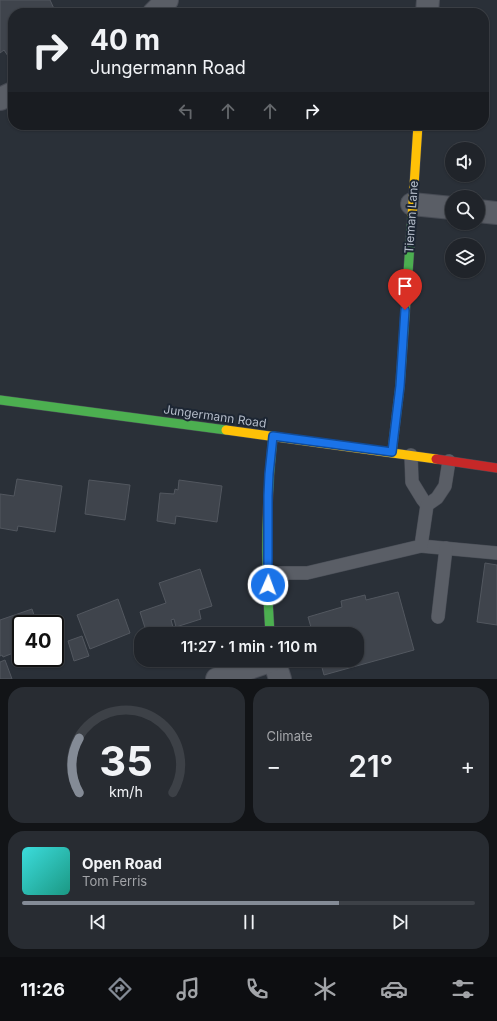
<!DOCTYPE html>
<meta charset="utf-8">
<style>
:root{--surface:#20242a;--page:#282c32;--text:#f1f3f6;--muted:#a2a4a8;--line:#3d4147;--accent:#848b96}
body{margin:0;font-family:Inter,sans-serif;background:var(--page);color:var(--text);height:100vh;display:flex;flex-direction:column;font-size:15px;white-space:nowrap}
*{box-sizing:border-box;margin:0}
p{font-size:13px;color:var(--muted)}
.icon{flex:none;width:22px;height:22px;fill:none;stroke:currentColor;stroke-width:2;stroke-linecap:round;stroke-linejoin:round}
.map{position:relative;height:679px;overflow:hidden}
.side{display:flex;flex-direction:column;gap:8px;padding:8px;background:#121417;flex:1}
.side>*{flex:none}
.banner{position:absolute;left:8px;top:8px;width:481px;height:122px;border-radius:16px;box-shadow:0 1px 3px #0004,0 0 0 1px var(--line);background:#20242a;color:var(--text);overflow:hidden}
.tools{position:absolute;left:445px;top:142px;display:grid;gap:8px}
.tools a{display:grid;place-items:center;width:40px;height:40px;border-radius:50%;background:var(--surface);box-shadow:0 1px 3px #0004,0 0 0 1px var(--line);font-size:20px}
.speed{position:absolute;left:12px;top:615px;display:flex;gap:8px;font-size:20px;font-weight:700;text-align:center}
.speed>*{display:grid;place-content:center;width:52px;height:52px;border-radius:50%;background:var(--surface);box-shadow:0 1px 3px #0004,0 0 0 1px var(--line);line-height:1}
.speed .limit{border:2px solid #111;border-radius:6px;background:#fff;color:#111}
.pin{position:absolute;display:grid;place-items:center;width:34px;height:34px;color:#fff;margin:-41px -17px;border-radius:50% 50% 50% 0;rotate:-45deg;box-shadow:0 0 4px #0007}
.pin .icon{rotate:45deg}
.me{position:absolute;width:44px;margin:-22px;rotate:2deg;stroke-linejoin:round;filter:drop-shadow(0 0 3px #0008)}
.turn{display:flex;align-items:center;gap:14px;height:84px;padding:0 16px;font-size:18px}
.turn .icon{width:52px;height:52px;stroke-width:2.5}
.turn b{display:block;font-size:28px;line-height:34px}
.lanes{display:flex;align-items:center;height:38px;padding:0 16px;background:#0003;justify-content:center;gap:20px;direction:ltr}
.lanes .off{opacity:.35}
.big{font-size:30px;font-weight:600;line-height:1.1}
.side .card{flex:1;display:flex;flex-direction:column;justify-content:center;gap:6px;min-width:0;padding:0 14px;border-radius:16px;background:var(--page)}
.side .dial{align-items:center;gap:0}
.dial svg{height:104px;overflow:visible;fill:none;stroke:var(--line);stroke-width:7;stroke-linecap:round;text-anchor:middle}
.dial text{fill:var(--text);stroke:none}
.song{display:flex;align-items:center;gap:12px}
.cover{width:48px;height:48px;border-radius:6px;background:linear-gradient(135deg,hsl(180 70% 55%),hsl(170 70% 35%))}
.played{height:4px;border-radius:2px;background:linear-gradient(90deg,var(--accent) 70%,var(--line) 70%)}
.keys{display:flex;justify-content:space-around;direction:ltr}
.heat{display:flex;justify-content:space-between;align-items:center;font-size:22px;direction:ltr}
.side .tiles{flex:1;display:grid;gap:8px;grid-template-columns:1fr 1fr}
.card:last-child{grid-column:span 2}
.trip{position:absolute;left:134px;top:627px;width:230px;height:40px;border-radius:16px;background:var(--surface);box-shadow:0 1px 3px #0004,0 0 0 1px var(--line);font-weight:600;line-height:40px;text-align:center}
.menu{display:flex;height:64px;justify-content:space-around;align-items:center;background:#0d0e11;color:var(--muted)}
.menu .icon{width:28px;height:28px}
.menu .on{color:var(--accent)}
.menu b{font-size:18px;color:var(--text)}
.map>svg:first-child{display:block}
</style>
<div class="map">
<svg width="497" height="679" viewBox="0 0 497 679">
<rect width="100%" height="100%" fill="#2a3038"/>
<g fill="#3f444c" stroke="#52575f">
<path d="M0,0H50L56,13H13V54L8,56L4,50L0,53Z"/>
<path d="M17,479L62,486L55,532L18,526L17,531L0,528V494L14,496Z"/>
<path d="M89,480L130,485L125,520L85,514Z"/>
<path d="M179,480L222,486L217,522L176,516L175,524L157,521L160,493L174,494L175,489L178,490Z"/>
<path d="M485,563L497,565V625L477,622Z"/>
<path d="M200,569L212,606L199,610L201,619L176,627L174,619L171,620L173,627L154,634H147L140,612L166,603L159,583Z"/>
<path d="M398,592L414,650L324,675L320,660H357V634H313L308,617L342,607L341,601L365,595L366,600Z"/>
<path d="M118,599L130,633L90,649L77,615Z"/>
<path d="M32,609L37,624H21V650L3,657L2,655L0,656V620Z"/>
<path d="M82,636L89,656L74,661L68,641Z"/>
<path d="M5,660L12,679H0V662Z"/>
</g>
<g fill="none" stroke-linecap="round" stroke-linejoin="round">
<defs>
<g id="lane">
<path d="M411,455L412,482L423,500L427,505"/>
<path d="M421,546L497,553"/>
<path d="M268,573H307L421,546L427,505L437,498L445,486L449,461"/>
<path d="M438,617L446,548"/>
</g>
<g id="street">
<path d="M154,13L167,0"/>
<path d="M427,13L428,0"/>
<path d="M0,99L13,93"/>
<path d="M412,204L452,208"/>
<path d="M478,211L497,213"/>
<path d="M274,660L280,679"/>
<path d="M217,679L273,660"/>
</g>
<g id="fast">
<path d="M0,400L226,430"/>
<path d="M392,452L400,386L412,216"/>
<path d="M270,634C265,569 266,501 273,436"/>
</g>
<g id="slow">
<path d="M412,216L418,125"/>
<path d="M226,430L436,459"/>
</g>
<path id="jam" d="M436,459L497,468"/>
</defs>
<use href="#lane" stroke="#484c55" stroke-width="14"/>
<use href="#street" stroke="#484c55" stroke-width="24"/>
<use href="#fast" stroke="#484c55" stroke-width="10"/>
<use href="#slow" stroke="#484c55" stroke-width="10"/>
<use href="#jam" stroke="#484c55" stroke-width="10"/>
<use href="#lane" stroke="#5a5e66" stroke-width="13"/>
<use href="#street" stroke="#5a5e66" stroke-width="22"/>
<use href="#fast" stroke="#4caf50" stroke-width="9"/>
<use href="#slow" stroke="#ffc107" stroke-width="9"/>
<use href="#jam" stroke="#c62828" stroke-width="9"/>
</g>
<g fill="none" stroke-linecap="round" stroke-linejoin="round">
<defs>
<path id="route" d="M268,585V496L269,474L273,436L392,452L400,386L405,310"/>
</defs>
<use href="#route" stroke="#114b97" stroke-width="10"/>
<use href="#route" stroke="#1a73e8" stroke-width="7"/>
</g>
<g text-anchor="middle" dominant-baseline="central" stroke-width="4" stroke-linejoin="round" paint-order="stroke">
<g font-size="12" fill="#b4bcc9" stroke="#1d2633">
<text transform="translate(411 217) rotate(-86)">Tieman Lane</text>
<text transform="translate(215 416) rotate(8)">Jungermann Road</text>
</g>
</g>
</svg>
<div class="tools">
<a><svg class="icon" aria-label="sound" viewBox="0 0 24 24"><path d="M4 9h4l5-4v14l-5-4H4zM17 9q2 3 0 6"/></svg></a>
<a><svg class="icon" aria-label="search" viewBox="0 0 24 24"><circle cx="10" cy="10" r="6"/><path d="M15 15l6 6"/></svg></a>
<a><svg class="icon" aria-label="layers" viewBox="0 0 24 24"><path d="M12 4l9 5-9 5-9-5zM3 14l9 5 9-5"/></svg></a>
</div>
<div class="speed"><div class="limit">40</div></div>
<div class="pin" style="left:405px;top:310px;background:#d93025"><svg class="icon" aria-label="arrive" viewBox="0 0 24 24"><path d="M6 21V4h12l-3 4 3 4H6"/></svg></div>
<svg class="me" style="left:268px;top:585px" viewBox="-20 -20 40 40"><circle r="17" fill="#1a73e8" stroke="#fff" stroke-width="3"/><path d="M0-11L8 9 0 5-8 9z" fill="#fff"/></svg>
<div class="trip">11:27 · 1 min · 110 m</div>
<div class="banner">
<div class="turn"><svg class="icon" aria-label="right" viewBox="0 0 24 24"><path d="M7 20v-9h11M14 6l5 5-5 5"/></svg><div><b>40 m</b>Jungermann Road</div></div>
<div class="lanes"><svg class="icon off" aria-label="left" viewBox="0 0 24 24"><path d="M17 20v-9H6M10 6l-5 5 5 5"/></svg><svg class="icon off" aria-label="ahead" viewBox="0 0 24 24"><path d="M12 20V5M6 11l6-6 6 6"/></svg><svg class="icon off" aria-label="ahead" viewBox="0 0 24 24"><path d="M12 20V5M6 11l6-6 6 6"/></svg><svg class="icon" aria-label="right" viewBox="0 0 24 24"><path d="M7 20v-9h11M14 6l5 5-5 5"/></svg></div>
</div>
</div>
<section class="side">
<div class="tiles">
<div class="card dial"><svg viewBox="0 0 100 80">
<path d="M14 69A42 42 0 1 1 86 69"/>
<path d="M14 69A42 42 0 0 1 14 27" stroke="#848b96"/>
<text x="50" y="56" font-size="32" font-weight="700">35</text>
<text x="50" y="72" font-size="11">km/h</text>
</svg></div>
<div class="card"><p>Climate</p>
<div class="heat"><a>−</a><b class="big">21°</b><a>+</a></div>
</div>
<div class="card">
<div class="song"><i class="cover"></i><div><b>Open Road</b><p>Tom Ferris</p></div></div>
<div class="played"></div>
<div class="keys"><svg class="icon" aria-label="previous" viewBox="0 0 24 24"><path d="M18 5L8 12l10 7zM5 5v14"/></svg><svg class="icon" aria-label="pause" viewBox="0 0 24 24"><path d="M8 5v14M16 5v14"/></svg><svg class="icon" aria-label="next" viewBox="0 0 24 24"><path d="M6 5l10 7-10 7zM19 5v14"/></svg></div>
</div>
</div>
</section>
<nav class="menu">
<b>11:26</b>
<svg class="icon on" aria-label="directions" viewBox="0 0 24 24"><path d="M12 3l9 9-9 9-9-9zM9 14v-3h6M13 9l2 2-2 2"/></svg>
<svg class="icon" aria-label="music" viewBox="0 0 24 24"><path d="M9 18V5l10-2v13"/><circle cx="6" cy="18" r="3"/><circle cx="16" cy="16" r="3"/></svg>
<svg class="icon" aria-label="phone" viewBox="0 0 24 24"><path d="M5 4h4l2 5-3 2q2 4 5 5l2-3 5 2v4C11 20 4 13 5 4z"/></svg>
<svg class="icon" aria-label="climate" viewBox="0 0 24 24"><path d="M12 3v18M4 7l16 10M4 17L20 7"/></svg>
<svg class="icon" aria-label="car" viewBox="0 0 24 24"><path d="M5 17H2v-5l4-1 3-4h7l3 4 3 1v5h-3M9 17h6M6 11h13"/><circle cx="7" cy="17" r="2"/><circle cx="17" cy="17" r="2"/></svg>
<svg class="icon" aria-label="filters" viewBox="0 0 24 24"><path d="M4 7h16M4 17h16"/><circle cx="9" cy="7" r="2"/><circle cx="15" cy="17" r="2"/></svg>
</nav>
